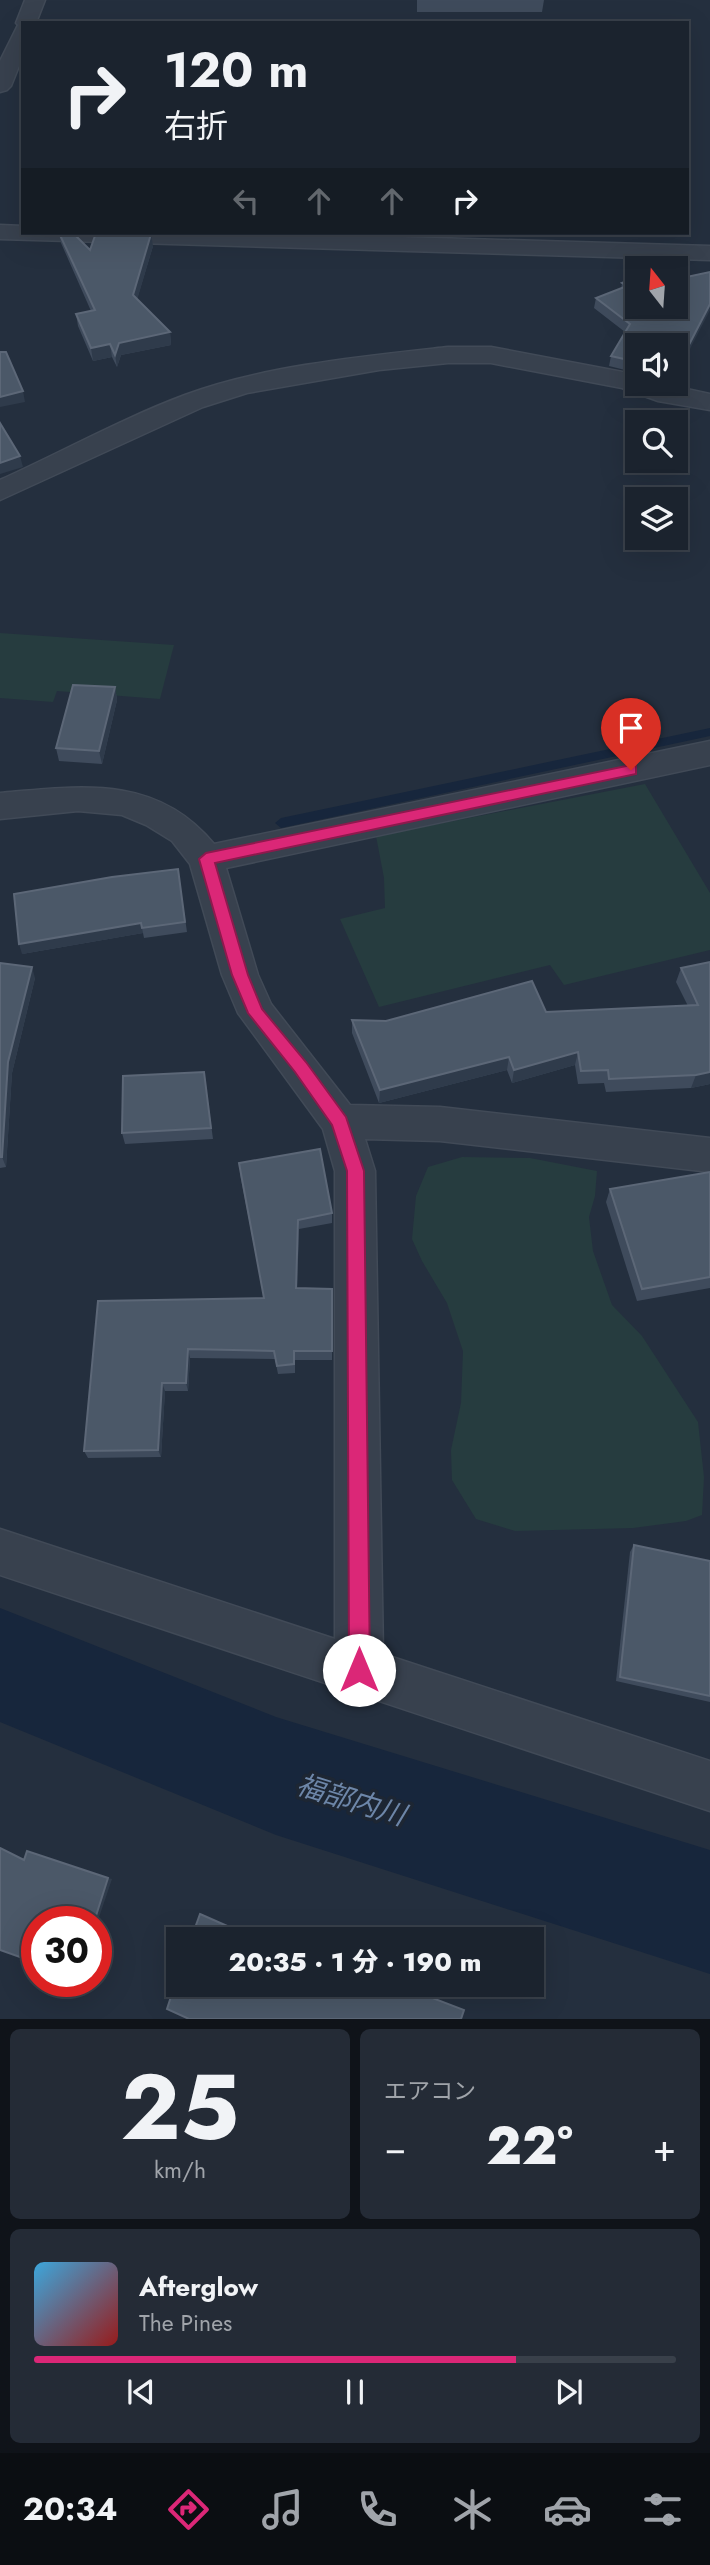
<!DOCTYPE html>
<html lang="ja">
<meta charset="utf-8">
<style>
:root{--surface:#1b232e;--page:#242b36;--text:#f1f3f6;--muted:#a0a4aa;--line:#39404a;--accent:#db2777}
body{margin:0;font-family:Jost,"Noto Sans JP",sans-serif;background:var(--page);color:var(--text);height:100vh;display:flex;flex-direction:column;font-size:26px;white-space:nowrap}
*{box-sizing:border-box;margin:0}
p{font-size:23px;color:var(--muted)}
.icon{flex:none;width:38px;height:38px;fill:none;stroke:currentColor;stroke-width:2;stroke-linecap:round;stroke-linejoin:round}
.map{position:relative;height:2019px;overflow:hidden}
.sheet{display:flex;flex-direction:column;gap:10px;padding:10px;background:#0f1319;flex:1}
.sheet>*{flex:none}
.guide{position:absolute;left:21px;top:21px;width:668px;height:214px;border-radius:0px;box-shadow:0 7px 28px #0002,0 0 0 2px var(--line);background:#1b232e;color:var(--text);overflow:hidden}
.needle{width:46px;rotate:343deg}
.fabs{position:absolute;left:625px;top:256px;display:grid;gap:14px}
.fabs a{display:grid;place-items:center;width:63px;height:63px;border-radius:0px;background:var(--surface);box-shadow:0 7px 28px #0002,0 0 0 2px var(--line);font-size:35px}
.speed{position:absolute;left:21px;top:1906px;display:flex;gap:14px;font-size:35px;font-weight:700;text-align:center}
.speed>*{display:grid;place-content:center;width:91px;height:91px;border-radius:50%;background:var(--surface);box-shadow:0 7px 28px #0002,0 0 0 2px var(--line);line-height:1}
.speed .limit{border:10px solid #d22;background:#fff;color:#111}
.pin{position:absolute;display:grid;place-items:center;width:60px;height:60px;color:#fff;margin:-72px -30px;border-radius:50% 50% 50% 0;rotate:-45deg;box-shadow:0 0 7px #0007}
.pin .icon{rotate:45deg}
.me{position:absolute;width:77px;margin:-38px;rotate:0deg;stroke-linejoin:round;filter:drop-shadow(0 0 5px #0008)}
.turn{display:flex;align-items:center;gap:24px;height:147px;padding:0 28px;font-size:32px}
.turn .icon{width:91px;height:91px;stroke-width:2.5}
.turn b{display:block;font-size:49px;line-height:60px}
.lanes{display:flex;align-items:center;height:66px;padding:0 28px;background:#0003;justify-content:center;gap:35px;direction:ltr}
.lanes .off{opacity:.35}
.big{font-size:52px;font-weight:800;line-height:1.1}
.sheet .widget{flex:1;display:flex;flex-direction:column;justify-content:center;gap:10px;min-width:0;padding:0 24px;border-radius:10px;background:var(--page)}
.sheet .dial{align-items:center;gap:0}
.dial b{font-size:91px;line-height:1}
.song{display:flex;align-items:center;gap:21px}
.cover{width:84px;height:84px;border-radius:10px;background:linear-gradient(135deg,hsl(200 70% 55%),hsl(0 70% 35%))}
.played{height:7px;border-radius:4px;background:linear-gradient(90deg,var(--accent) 75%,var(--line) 75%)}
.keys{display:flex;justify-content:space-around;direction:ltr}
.heat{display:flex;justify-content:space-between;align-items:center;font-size:38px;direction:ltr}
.sheet .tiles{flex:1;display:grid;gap:10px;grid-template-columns:1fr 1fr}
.widget:last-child{grid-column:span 2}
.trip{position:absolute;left:166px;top:1927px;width:378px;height:70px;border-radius:0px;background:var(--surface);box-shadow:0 7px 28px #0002,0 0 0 2px var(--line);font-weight:800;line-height:70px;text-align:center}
.menu{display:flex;height:112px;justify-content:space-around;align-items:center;background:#0b0e12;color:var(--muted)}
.menu .icon{width:49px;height:49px}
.menu .on{color:var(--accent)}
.menu b{font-size:32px;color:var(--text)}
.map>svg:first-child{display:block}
</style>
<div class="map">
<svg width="710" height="2019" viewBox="0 0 710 2019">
<rect width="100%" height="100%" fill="#242f3e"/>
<g fill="#263c3f">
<path d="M0,633L174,645L160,699L57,691L53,702L0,698Z"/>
<path d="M645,784L710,893V950L564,985L550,965L379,1007L340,919L385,908L384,878L376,836Z"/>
<path d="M462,1157L530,1158L597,1171L595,1196L589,1217L593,1251L612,1305L642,1336L698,1422L704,1477L702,1515L686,1521L633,1528L515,1531L476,1519L452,1480L451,1450L461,1403L463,1351L447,1303L422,1261L412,1239L416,1196L428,1167Z"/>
</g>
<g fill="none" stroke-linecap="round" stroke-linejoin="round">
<path fill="#17263c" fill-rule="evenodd" d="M710,728V736L281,828L275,823L281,818Z"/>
<path fill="#17263c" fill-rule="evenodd" d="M0,1608L276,1717L710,1850V1974L276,1835L0,1722Z"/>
<defs>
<g id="street">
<path d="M25,0H45L36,23H23V56L11,86L7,90L0,92V61L18,25L16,23Z"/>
<path d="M0,225L23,226V233H266L710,246V260L0,239Z"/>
<path d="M448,347H491L628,373L637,375V383H659L710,394V410L658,401L622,388L491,363H448L379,370L247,393L203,407L0,500V480C60,453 123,418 185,395C262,366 366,356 448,347Z"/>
<path d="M710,741V765L226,868L258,975L271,1004L350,1105L440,1107L710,1138V1172L440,1141L365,1139L375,1171L383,1654L710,1761V1811L0,1575V1529L335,1639V1171L323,1129L238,1013L222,975L190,864L172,841L146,825L122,815L78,811L0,819V793C81,786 156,774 214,844Z"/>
</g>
</defs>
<use href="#street" stroke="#414a57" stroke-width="3"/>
<use href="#street" fill="#38414e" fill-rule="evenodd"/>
</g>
<g fill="#3f4b5c">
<path d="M417,0H544L542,12H417Z"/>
<path d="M59,233L90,250L153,246L137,299L170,332L171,345L121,355L117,367L112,357L93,361L78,326L76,314L91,311L61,243Z"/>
<path d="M637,277L676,345H637V373L609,366L611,356L625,332L594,308L596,298L621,289L622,283Z"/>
<path d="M115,687L117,700L102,764L59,761L56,748Z"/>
<path d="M178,869L187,932L144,938L143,933L22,954Z"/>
<path d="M710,962V1084L691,1088L606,1092L604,1083L578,1084L575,1065L512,1083L507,1070L379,1103L352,1033V1020L386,1021L688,1006L676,982L681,968Z"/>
<path d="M0,963L35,978L12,1073L6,1167L0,1168Z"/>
<path d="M204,1072L213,1139L125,1144L122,1133Z"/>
<path d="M710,1172V1288L637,1301L606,1202L610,1189Z"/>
<path d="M240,1174L332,1213V1223L299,1229L297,1288L332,1289V1360H295V1373L278,1374L275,1359L190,1358L188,1391H165L161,1457L88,1458L84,1451L98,1301L264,1298Z"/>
<path d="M634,1545L710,1561V1702L616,1681L630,1552Z"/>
</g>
<g fill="#2f3b4b">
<path d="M151,234L153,246L135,307L133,295Z"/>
<path d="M710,304V310L676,376V370Z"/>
<path d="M170,332L171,345L121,355L117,367L115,355L119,343Z"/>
<path d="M110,344L112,357L93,361L91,348Z"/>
<path d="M23,391L25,402L0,407V397Z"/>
<path d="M20,456L23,467L0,474V463Z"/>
<path d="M115,687L117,700L102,764L99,751Z"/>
<path d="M141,923L143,933L22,954L19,944Z"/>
<path d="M32,967L35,978L12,1073L6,1167L2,1157L8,1062Z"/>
<path d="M578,1052L575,1065L512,1083L514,1070Z"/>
<path d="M509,1057L507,1070L379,1103L380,1090Z"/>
<path d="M710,1072V1084L691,1088L696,1075Z"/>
<path d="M298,1220L299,1229L297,1297L296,1288Z"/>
<path d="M188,1349L190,1358L188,1391L186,1383Z"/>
<path d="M162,1383L165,1391L161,1457L158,1450Z"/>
<path d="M108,1878L112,1879L96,1926V1922H94Z"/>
</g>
<g fill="#4b5868" stroke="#5c6777" stroke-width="2">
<path d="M59,233H73L90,250L96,233L151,234L133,295L170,332L119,343L115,355L110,344L91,348L76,314L95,310Z"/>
<path d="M710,272V304L676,370V345H637V362L611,356L630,324L596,298L627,286L622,283L637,277V306H676V273L682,278Z"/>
<path d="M0,352H6L23,391L0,397Z"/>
<path d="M0,423L20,456L0,463Z"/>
<path d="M73,685L115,687L99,751L56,748Z"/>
<path d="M178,869L185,922L142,928L141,923L19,944L14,894L112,877Z"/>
<path d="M710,962V1072L696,1075L609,1079L608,1070L581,1071L578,1052L514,1070L509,1057L380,1090L352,1020L386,1021L532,981L546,1012L698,1005L681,968Z"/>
<path d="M0,963L32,967L8,1062L2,1157H0Z"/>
<path d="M204,1072L211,1128L122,1133L123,1076Z"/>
<path d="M320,1149L332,1213L298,1220L296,1288L332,1289V1351H294V1364L277,1366L274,1351L188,1349L186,1383H162L158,1450L84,1451L98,1301L264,1298L239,1163Z"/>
<path d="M710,1172V1277L642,1289L610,1189Z"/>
<path d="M634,1545L710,1561V1696L620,1677Z"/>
<path d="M0,1848L24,1860L27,1851L108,1878L94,1922H37V1963L0,1950Z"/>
<path d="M200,1914L257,1939H191Z"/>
<path d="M178,1975V1984H396L464,2010L461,2019H189L167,2009Z"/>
</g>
<path fill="#db2777" stroke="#8e194d" stroke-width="2" d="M631,765L636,766V774L215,863L248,975L262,1009L306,1062L346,1117L364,1171L370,1670L367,1677L359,1680L352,1677L349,1670L347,1171L332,1125L295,1072L248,1013L232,975L199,859L206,853Z"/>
<g text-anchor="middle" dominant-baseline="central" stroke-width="7" stroke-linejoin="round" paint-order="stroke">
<g font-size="28" font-style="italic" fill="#6d86a8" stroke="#1d2633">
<text transform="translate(351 1800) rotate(17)">福部内川</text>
</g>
</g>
</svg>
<div class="fabs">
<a><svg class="needle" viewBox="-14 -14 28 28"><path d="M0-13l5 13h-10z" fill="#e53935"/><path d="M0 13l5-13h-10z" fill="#a0a4aa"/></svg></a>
<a><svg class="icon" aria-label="sound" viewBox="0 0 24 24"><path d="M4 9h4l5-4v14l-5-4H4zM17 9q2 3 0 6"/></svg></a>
<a><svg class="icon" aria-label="search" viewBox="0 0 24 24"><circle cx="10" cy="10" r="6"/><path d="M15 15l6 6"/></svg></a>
<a><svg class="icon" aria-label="layers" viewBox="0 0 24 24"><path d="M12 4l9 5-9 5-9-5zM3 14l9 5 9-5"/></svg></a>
</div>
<div class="speed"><div class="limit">30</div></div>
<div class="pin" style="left:631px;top:770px;background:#d93025"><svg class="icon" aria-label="arrive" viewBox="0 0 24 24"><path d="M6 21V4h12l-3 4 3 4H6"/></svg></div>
<svg class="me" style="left:359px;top:1670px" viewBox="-20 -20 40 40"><circle r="19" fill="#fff"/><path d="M0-13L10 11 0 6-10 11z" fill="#db2777"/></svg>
<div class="trip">20:35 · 1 分 · 190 m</div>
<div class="guide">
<div class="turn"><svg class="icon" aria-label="right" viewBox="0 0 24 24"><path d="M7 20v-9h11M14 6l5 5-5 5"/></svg><div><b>120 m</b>右折</div></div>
<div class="lanes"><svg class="icon off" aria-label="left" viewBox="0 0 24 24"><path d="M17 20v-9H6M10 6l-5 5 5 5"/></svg><svg class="icon off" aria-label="ahead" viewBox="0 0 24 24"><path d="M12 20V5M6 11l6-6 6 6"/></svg><svg class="icon off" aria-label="ahead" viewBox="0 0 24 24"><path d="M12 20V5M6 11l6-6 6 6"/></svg><svg class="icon" aria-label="right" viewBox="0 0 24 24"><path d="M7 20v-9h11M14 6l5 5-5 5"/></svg></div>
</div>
</div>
<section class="sheet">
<div class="tiles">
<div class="widget dial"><b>25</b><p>km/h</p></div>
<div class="widget"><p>エアコン</p>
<div class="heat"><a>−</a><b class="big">22°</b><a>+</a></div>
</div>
<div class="widget">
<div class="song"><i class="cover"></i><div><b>Afterglow</b><p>The Pines</p></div></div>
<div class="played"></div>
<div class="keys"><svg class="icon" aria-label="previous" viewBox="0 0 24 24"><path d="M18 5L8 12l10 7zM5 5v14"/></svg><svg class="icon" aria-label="pause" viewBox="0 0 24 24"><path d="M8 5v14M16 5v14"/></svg><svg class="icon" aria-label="next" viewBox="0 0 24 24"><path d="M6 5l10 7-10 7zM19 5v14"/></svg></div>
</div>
</div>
</section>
<nav class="menu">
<b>20:34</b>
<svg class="icon on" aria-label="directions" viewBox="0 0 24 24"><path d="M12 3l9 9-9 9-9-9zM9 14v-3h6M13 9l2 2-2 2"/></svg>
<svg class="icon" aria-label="music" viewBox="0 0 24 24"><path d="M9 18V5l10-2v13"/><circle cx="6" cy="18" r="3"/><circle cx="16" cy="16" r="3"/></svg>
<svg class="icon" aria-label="phone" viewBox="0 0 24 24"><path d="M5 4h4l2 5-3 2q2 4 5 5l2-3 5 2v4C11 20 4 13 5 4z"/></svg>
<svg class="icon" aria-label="climate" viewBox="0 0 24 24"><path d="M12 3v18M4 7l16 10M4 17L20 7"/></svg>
<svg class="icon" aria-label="car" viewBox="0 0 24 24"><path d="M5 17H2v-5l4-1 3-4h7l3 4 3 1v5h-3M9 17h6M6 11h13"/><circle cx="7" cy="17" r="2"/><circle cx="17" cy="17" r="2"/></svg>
<svg class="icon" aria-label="filters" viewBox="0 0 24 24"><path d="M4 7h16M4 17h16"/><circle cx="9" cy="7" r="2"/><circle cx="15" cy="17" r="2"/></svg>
</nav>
